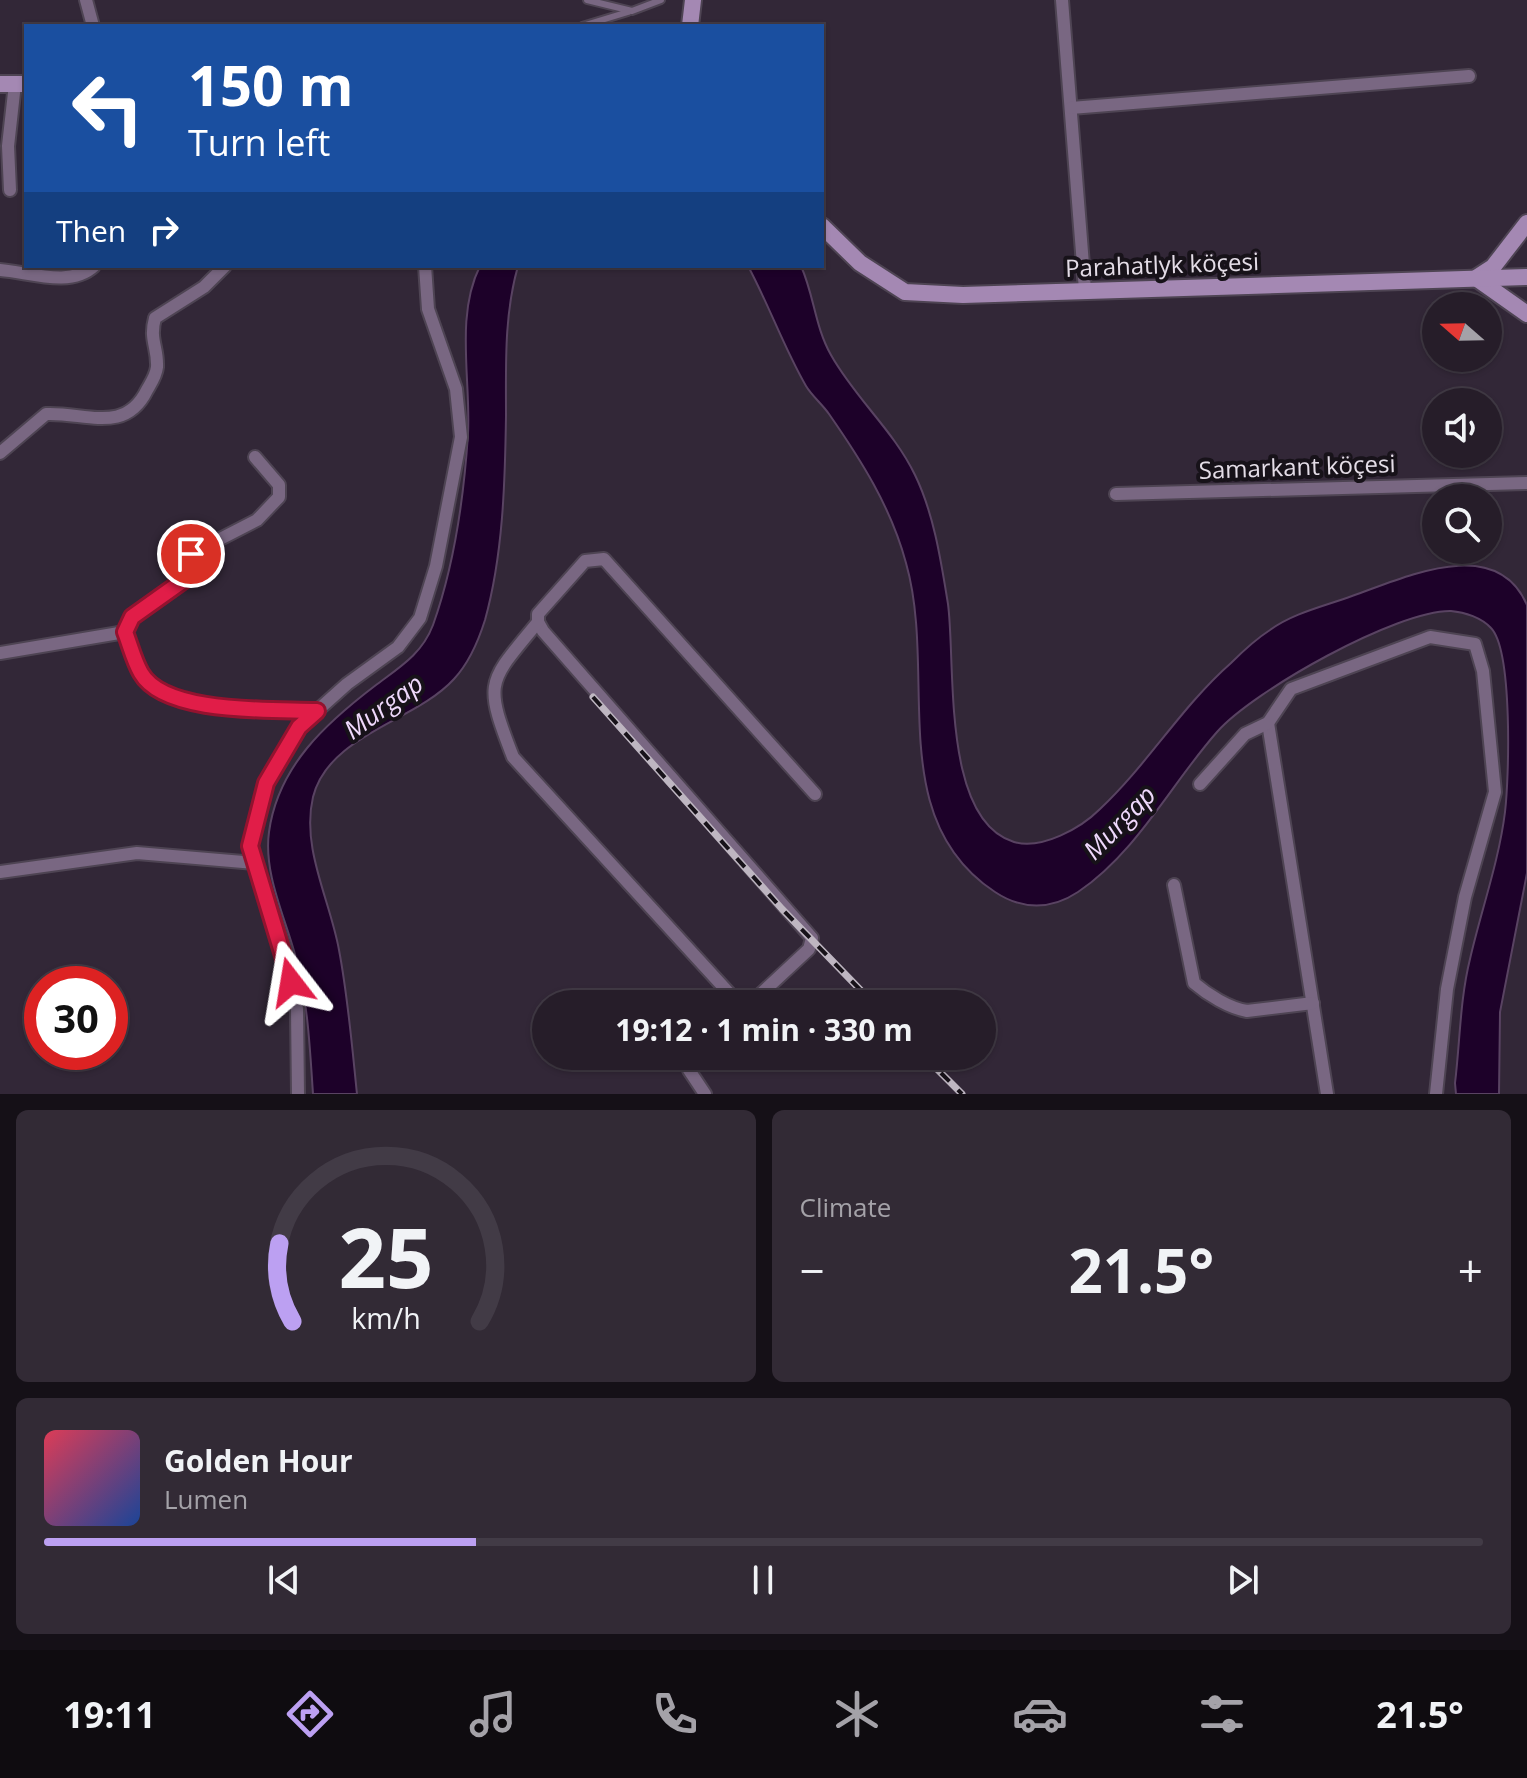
<!DOCTYPE html>
<meta charset="utf-8">
<style>
:root{--surface:#261d29;--page:#322a35;--text:#f1f3f6;--muted:#a4a2a8;--line:#423b46;--accent:#bca0f2}
body{margin:0;font-family:"Open Sans",sans-serif;background:var(--page);color:var(--text);height:100vh;display:flex;flex-direction:column;font-size:30px;white-space:nowrap}
*{box-sizing:border-box;margin:0}
p{font-size:26px;color:var(--muted)}
.icon{flex:none;width:44px;height:44px;fill:none;stroke:currentColor;stroke-width:2;stroke-linecap:round;stroke-linejoin:round}
.map{position:relative;height:1094px;overflow:hidden}
.sheet{display:flex;flex-direction:column;gap:16px;padding:16px;background:#151017;flex:1}
.sheet>*{flex:none}
.top-card{position:absolute;left:24px;top:24px;width:800px;height:244px;border-radius:0px;box-shadow:0 2px 6px #0004,0 0 0 2px var(--line);background:#1a4fa0;color:#fff;overflow:hidden}
.needle{width:52px;rotate:290deg}
.fabs{position:absolute;left:1422px;top:292px;display:grid;gap:16px}
.fabs a{display:grid;place-items:center;width:80px;height:80px;border-radius:50%;background:var(--surface);box-shadow:0 2px 6px #0004,0 0 0 2px var(--line);font-size:40px}
.speed{position:absolute;left:24px;top:966px;display:flex;gap:16px;font-size:40px;font-weight:700;text-align:center}
.speed>*{display:grid;place-content:center;width:104px;height:104px;border-radius:50%;background:var(--surface);box-shadow:0 2px 6px #0004,0 0 0 2px var(--line);line-height:1}
.speed .limit{border:12px solid #d22;background:#fff;color:#111}
.pin{position:absolute;display:grid;place-items:center;width:68px;height:68px;color:#fff;margin:-34px;border:4px solid #fff;border-radius:50%;box-shadow:0 2px 8px #0007}
.me{position:absolute;width:88px;margin:-44px;rotate:346deg;stroke-linejoin:round;filter:drop-shadow(0 0 6px #0008)}
.turn{display:flex;align-items:center;gap:28px;height:168px;padding:0 32px;font-size:36px}
.turn .icon{width:104px;height:104px;stroke-width:2.5}
.turn b{display:block;font-size:56px;line-height:68px}
.then{display:flex;align-items:center;height:76px;padding:0 32px;background:#0003;gap:16px;font-size:30px}
.big{font-size:60px;font-weight:700;line-height:1.1}
.sheet .tile{flex:1;display:flex;flex-direction:column;justify-content:center;gap:12px;min-width:0;padding:0 28px;border-radius:12px;background:var(--page)}
.sheet .dial{align-items:center;gap:0}
.dial svg{height:208px;overflow:visible;fill:none;stroke:var(--line);stroke-width:7;stroke-linecap:round;text-anchor:middle}
.dial text{fill:var(--text);stroke:none}
.song{display:flex;align-items:center;gap:24px}
.cover{width:96px;height:96px;border-radius:12px;background:linear-gradient(135deg,hsl(350 70% 55%),hsl(220 70% 35%))}
.played{height:8px;border-radius:4px;background:linear-gradient(90deg,var(--accent) 30%,var(--line) 30%)}
.keys{display:flex;justify-content:space-around;direction:ltr}
.heat{display:flex;justify-content:space-between;align-items:center;font-size:44px;direction:ltr}
.sheet .tiles{flex:1;display:grid;gap:16px;grid-template-columns:1fr 1fr}
.tile:last-child{grid-column:span 2}
.trip{position:absolute;left:532px;top:990px;width:464px;height:80px;border-radius:40px;background:var(--surface);box-shadow:0 2px 6px #0004,0 0 0 2px var(--line);font-weight:700;line-height:80px;text-align:center}
.tab-bar{display:flex;height:128px;justify-content:space-around;align-items:center;background:#0f0c10;color:var(--muted)}
.tab-bar .icon{width:56px;height:56px}
.tab-bar .selected{color:var(--accent)}
.tab-bar b{font-size:36px;color:var(--text)}
.map>svg:first-child{display:block}
</style>
<div class="map">
<svg width="1527" height="1094" viewBox="0 0 1527 1094">
<rect width="100%" height="100%" fill="#322737"/>
<g fill="#1d0129" stroke="#594362" stroke-width="2">
<path d="M480,266H518C504,315 506,365 506,416C505,484 503,555 485,620C479,639 468,664 454,679C415,722 329,734 313,797C301,848 330,900 339,950C348,997 352,1046 357,1094H313C310,1050 308,1004 297,962C287,921 263,875 269,832C278,766 326,723 376,685C400,667 422,654 433,625C454,566 464,496 468,434C471,380 455,316 480,266Z"/>
<path d="M748,266H801C814,295 815,327 831,355C855,398 894,431 915,475C934,514 941,561 948,604C956,663 941,820 1014,842C1042,850 1081,828 1100,809C1148,764 1181,707 1231,663C1243,651 1256,639 1270,630C1293,613 1325,606 1352,596C1404,578 1496,533 1527,605V873L1500,1012L1499,1094H1456L1455,1083C1460,1042 1460,999 1470,959C1481,911 1499,861 1505,812C1509,779 1513,651 1491,628C1482,618 1465,612 1451,611C1397,610 1253,691 1217,732C1171,784 1137,852 1078,892C1051,910 1022,910 995,892C883,818 938,675 906,563C891,507 861,460 829,414C822,404 812,396 806,386C784,348 769,305 748,266Z"/>
</g>
<g fill="none" stroke-linecap="round" stroke-linejoin="round">
<defs>
<g id="lane">
<path d="M587,0L632,11L661,0"/>
<path d="M582,26L628,12"/>
</g>
<g id="street">
<path d="M86,0L93,26"/>
<path d="M1062,0L1085,290"/>
<path d="M1071,108L1469,76"/>
<path d="M10,190L8,146L15,84"/>
<path d="M0,270C29,272 70,288 94,266"/>
<path d="M0,453L46,414C85,412 125,435 147,390C151,383 156,376 157,367C158,347 149,340 155,318L204,287L225,266"/>
<path d="M255,457L279,485V497L257,520L191,554L183,561L184,580L132,617L125,632C130,645 134,661 141,673C165,715 274,709 317,711"/>
<path d="M1116,494L1527,483"/>
<path d="M538,622L543,631L812,938L809,949L750,1004"/>
<path d="M0,653L125,632"/>
<path d="M1268,723L1327,1094"/>
<path d="M1200,784L1245,734L1268,723L1291,689L1430,637L1475,644L1483,671L1495,792L1465,897L1447,989L1436,1094"/>
<path d="M0,872L137,853L255,863"/>
<path d="M1174,885L1194,983C1208,995 1229,1008 1247,1011L1313,1003"/>
<path d="M739,1004L513,757C483,680 488,683 538,622V614L585,561L604,559L815,794"/>
<path d="M697,1056L689,1070L705,1094"/>
<path d="M298,1094L297,1009L286,954L250,846L266,783L299,727L347,684L398,647L420,618L436,566L461,437L456,389L428,309L425,266"/>
</g>
<g id="secondary">
<path d="M690,26L693,0"/>
<path d="M0,84H26"/>
<path d="M1527,223L1493,267L1476,278L1527,314"/>
<path d="M822,226L860,263L905,292L963,295L1527,277"/>
</g>
</defs>
<use href="#lane" stroke="#4e4453" stroke-width="10"/>
<use href="#street" stroke="#4e4453" stroke-width="16"/>
<use href="#secondary" stroke="#4e4453" stroke-width="20"/>
<use href="#lane" stroke="#796782" stroke-width="6"/>
<use href="#street" stroke="#796782" stroke-width="12"/>
<use href="#secondary" stroke="#a488b3" stroke-width="16"/>
<defs>
<g id="rail">
<path d="M593,697L782,909L874,1004"/>
<path d="M924,1056L962,1094"/>
</g>
</defs>
<use href="#rail" stroke="#beb6c1" stroke-width="7"/>
<use href="#rail" stroke="#171219" stroke-width="4" stroke-dasharray="12" stroke-linecap="butt"/>
</g>
<g fill="none" stroke-linecap="round" stroke-linejoin="round">
<defs>
<path id="route" d="M191,554L183,561L184,580L132,617L125,632C130,645 134,661 141,673C165,715 273,709 317,711L299,727L266,783L250,846L291,982"/>
</defs>
<use href="#route" stroke="#92132f" stroke-width="20"/>
<use href="#route" stroke="#e11d48" stroke-width="14"/>
</g>
<g text-anchor="middle" dominant-baseline="central" stroke-width="8" stroke-linejoin="round" paint-order="stroke">
<g font-size="24" fill="#e4dde7" stroke="#171219">
<text transform="translate(1162 264) rotate(-2)">Parahatlyk köçesi</text>
<text transform="translate(1297 466) rotate(-2)">Samarkant köçesi</text>
</g>
<g font-size="26" font-style="italic" fill="#efd9fc" stroke="#171219">
<text transform="translate(383 706) rotate(-36)">Murgap</text>
<text transform="translate(1119 822) rotate(-46)">Murgap</text>
</g>
</g>
</svg>
<div class="fabs">
<a><svg class="needle" viewBox="-14 -14 28 28"><path d="M0-13l5 13h-10z" fill="#e53935"/><path d="M0 13l5-13h-10z" fill="#a4a2a8"/></svg></a>
<a><svg class="icon" aria-label="sound" viewBox="0 0 24 24"><path d="M4 9h4l5-4v14l-5-4H4zM17 9q2 3 0 6"/></svg></a>
<a><svg class="icon" aria-label="search" viewBox="0 0 24 24"><circle cx="10" cy="10" r="6"/><path d="M15 15l6 6"/></svg></a>
</div>
<div class="speed"><div class="limit">30</div></div>
<div class="pin" style="left:191px;top:554px;background:#d93025"><svg class="icon" aria-label="arrive" viewBox="0 0 24 24"><path d="M6 21V4h12l-3 4 3 4H6"/></svg></div>
<svg class="me" style="left:291px;top:982px" viewBox="-20 -20 40 40"><path d="M0-17L14 15 0 8-14 15z" fill="#e11d48" stroke="#fff" stroke-width="4"/></svg>
<div class="trip">19:12 · 1 min · 330 m</div>
<div class="top-card">
<div class="turn"><svg class="icon" aria-label="left" viewBox="0 0 24 24"><path d="M17 20v-9H6M10 6l-5 5 5 5"/></svg><div><b>150 m</b>Turn left</div></div>
<div class="then">Then<svg class="icon" aria-label="right" viewBox="0 0 24 24"><path d="M7 20v-9h11M14 6l5 5-5 5"/></svg></div>
</div>
</div>
<section class="sheet">
<div class="tiles">
<div class="tile dial"><svg viewBox="0 0 100 80">
<path d="M14 69A42 42 0 1 1 86 69"/>
<path d="M14 69A42 42 0 0 1 9 39" stroke="#bca0f2"/>
<text x="50" y="56" font-size="32" font-weight="700">25</text>
<text x="50" y="72" font-size="11">km/h</text>
</svg></div>
<div class="tile"><p>Climate</p>
<div class="heat"><a>−</a><b class="big">21.5°</b><a>+</a></div>
</div>
<div class="tile">
<div class="song"><i class="cover"></i><div><b>Golden Hour</b><p>Lumen</p></div></div>
<div class="played"></div>
<div class="keys"><svg class="icon" aria-label="previous" viewBox="0 0 24 24"><path d="M18 5L8 12l10 7zM5 5v14"/></svg><svg class="icon" aria-label="pause" viewBox="0 0 24 24"><path d="M8 5v14M16 5v14"/></svg><svg class="icon" aria-label="next" viewBox="0 0 24 24"><path d="M6 5l10 7-10 7zM19 5v14"/></svg></div>
</div>
</div>
</section>
<nav class="tab-bar">
<b>19:11</b>
<svg class="icon selected" aria-label="directions" viewBox="0 0 24 24"><path d="M12 3l9 9-9 9-9-9zM9 14v-3h6M13 9l2 2-2 2"/></svg>
<svg class="icon" aria-label="music" viewBox="0 0 24 24"><path d="M9 18V5l10-2v13"/><circle cx="6" cy="18" r="3"/><circle cx="16" cy="16" r="3"/></svg>
<svg class="icon" aria-label="phone" viewBox="0 0 24 24"><path d="M5 4h4l2 5-3 2q2 4 5 5l2-3 5 2v4C11 20 4 13 5 4z"/></svg>
<svg class="icon" aria-label="climate" viewBox="0 0 24 24"><path d="M12 3v18M4 7l16 10M4 17L20 7"/></svg>
<svg class="icon" aria-label="car" viewBox="0 0 24 24"><path d="M5 17H2v-5l4-1 3-4h7l3 4 3 1v5h-3M9 17h6M6 11h13"/><circle cx="7" cy="17" r="2"/><circle cx="17" cy="17" r="2"/></svg>
<svg class="icon" aria-label="filters" viewBox="0 0 24 24"><path d="M4 7h16M4 17h16"/><circle cx="9" cy="7" r="2"/><circle cx="15" cy="17" r="2"/></svg>
<b>21.5°</b>
</nav>
